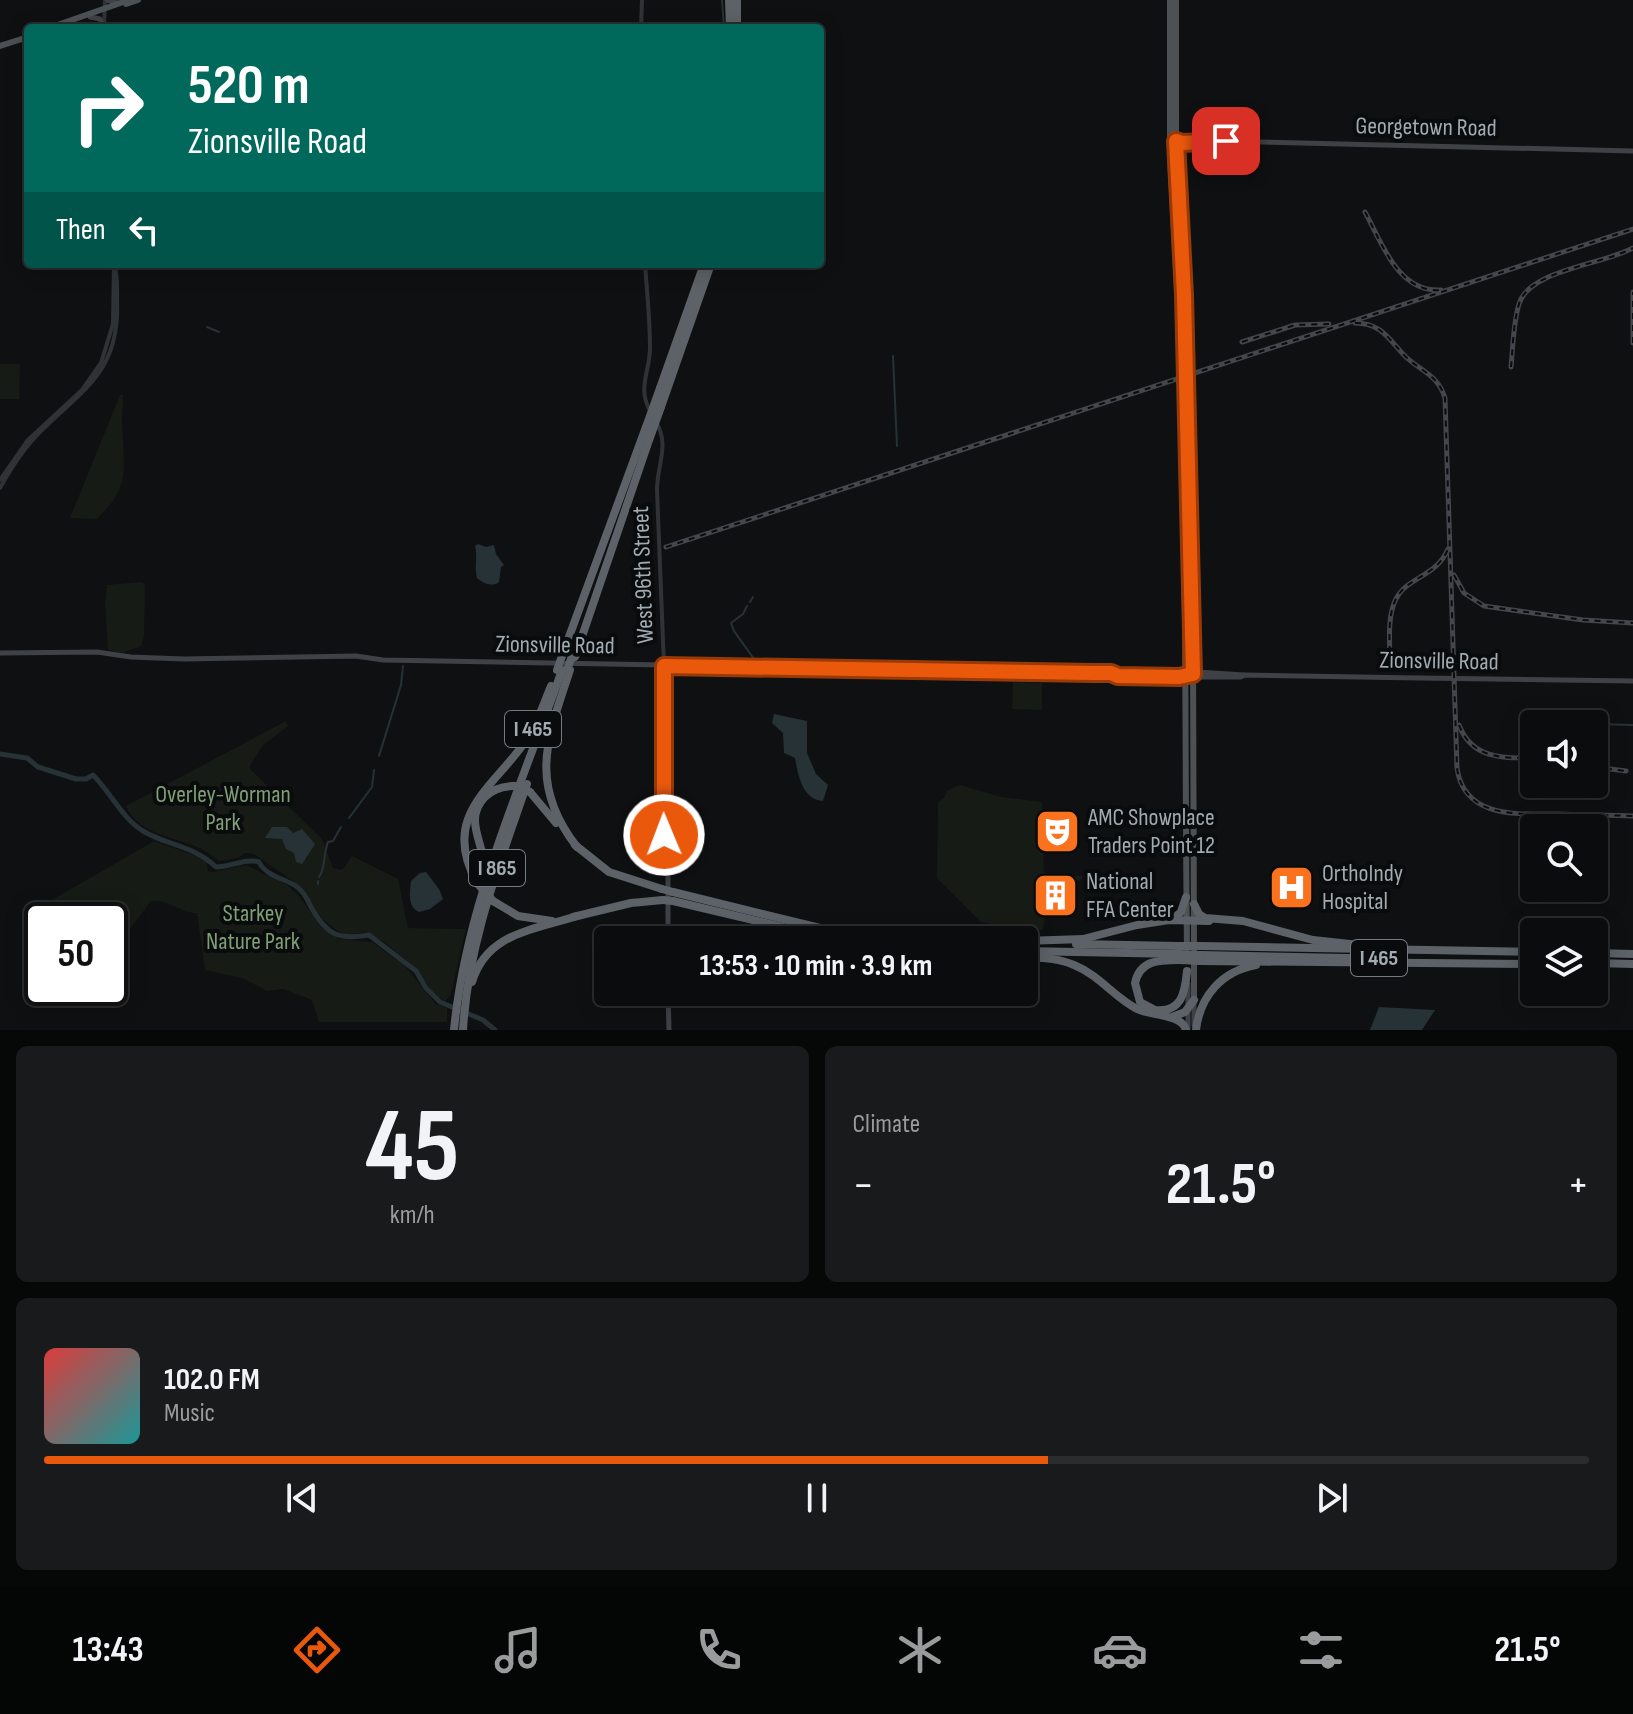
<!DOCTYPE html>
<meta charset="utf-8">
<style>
:root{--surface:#0b0c0d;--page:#191a1b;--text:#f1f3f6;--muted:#9a9b9d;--line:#2b2c2e;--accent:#ea580c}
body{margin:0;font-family:"Sofia Sans Condensed",sans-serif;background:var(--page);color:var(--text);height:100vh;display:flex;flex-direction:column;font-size:30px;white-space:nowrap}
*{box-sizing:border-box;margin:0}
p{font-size:26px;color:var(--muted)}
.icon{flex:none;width:44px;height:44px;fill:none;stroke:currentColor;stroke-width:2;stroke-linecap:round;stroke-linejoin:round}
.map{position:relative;height:1030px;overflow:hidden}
.sheet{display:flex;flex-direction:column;gap:16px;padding:16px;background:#060707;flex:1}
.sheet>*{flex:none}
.hud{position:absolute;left:24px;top:24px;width:800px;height:244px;border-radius:8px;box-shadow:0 4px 20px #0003,0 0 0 2px var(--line);background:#00695c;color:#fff;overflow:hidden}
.fabs{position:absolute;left:1520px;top:710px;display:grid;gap:16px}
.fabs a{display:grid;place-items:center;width:88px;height:88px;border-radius:8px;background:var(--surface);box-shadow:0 4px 20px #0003,0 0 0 2px var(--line);font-size:40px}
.speed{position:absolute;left:24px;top:902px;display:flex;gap:16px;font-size:40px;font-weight:700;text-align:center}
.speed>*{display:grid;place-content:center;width:104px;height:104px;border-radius:50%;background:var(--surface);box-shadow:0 4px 20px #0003,0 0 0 2px var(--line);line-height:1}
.speed .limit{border:4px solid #111;border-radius:12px;background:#fff;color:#111}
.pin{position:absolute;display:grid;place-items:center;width:68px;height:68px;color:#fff;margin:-34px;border-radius:16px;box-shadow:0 4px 12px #0006}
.me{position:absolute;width:88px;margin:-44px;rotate:359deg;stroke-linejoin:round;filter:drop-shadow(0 0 6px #0008)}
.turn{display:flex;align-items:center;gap:28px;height:168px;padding:0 32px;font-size:36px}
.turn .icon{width:104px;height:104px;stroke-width:2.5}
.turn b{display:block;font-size:56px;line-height:68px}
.then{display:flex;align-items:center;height:76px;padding:0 32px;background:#0003;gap:16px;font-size:30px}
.big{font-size:60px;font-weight:700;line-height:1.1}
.sheet .card{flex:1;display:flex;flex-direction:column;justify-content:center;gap:12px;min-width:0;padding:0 28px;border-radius:12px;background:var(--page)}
.sheet .dial{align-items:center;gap:0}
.dial b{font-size:104px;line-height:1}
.song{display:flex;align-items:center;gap:24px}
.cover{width:96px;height:96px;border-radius:12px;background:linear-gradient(135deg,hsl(0 70% 55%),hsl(180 70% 35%))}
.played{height:8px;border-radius:4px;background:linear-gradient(90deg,var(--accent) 65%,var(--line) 65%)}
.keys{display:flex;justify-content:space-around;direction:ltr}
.heat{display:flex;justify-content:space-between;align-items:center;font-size:44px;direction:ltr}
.sheet .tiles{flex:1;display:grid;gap:16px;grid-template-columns:1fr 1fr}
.card:last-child{grid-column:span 2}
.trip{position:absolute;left:594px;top:926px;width:444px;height:80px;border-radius:8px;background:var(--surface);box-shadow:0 4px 20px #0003,0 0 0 2px var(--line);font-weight:700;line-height:80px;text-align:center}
.tab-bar{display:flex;height:128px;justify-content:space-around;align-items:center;background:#040505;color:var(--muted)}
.tab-bar .icon{width:56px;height:56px}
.tab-bar .selected{color:var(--accent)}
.tab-bar b{font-size:36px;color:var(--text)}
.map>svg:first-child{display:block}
</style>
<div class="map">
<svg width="1633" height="1030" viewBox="0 0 1633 1030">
<rect width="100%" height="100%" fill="#0f1011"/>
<g fill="#161b16">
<path d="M0,364H20L19,399H0Z"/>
<path d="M120,395H123C123,410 121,425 123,439C125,478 126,490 97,519L70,518Z"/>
<path d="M141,582L145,584L144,636L141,646L123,653L108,650L105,605L107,585Z"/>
<path d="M1013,682L1042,683V710L1012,709Z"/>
<path d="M286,721L288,726L262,746L249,768L322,839L333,868L342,870L352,856L398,879L408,928L466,929L451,994L445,1002L431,990L418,970L384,942L366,932L346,935L339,932L322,919L300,886L254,854L245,853L238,858L219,861C212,856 205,850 197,847C173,837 137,833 126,806Z"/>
<path d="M960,785L1001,797L1042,802L1044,872L1048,875L1085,876L1075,883C1065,881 1053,873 1044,882L1046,908L1043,930L998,926L981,922L937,878L938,802L944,798L948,790Z"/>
<path d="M154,841L202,858L207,862L208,871L213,872L246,865L287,885L299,896L321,927L339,939L372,942L404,965L436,1004L447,1008V1022H319L312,1000L283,989L267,991L242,978L205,970L197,913C180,913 172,900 151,901L110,956V920H61V914L31,912Z"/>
</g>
<g fill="#263235">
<path d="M478,544L486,547L494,545L496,554L504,565L501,567L499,582C493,588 483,583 477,578C474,566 478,557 475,546Z"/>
<path d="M774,714L807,721V753L816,774L828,785L823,801C803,800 798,776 795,758L784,753L783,733L772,723Z"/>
<path d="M272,827H287L293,833L302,829L315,844L302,864L296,862L294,853L286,849L282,839L265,838Z"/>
<path d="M426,872L439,889L443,899L430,909L419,912C407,906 410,893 411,881L420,873Z"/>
<path d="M1379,1007L1435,1010L1422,1030H1370Z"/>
</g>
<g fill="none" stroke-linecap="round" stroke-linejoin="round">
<g stroke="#263235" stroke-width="2">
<path d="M722,0L724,28"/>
<path d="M207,327L219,332"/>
<path d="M893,356L897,446"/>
<path d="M750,602L753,597"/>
<path d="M747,606L743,614L731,623L734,631L754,659"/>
<path d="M755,661L758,664"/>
<path d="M1595,724L1633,725"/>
<path d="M379,756L401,685L403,666"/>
<path d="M349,818L372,787L374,770"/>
<path d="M319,877C326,867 323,854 328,842L333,841L341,827"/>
<path d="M318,881V884"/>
</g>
<path stroke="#263235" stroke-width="5" d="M0,754L27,758L38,767L76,779H86L93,775C111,793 122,818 143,831C168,846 195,846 216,867C231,867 245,858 259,862C266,876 283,878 296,886C303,891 308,900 311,907C327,936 339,940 369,935L416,971L426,988L440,1002L483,1020L495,1030"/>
<g stroke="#303336" stroke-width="4">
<path d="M104,26L105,0"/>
<path d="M641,28L642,0"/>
<path d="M645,264C647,292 650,320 650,348C650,372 637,387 650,411"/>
<path d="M656,422C670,445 657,465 657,490L664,666"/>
<path d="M0,480L28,440L82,390L101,363L113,324L114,264"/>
<path d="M0,488C11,468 23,449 39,433C83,389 120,372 117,301C117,289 118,275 114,264"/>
</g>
<g stroke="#3e4246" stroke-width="5">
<path d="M107,0L118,3"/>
<path d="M90,17L100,19L104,28"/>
<path d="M1174,140L1182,143L1219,141L1633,151"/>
<path d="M1176,140L1212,139L1218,141"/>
<path d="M0,653L97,652L131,657L184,659L356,656L383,660L1111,673L1118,676L1179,677L1193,674L1197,677H1241L1244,675L1419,678"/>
<path d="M664,666L663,806L668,874V940"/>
<path d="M1112,673L1119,670L1180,671L1187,674"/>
<path d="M1196,674L1197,672L1244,675"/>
<path d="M1420,678L1633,681"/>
<path d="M1188,984V1029"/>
<path d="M668,992L669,1030"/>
<path d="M1194,1003V1025"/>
</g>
<g stroke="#4c5155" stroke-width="6">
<path d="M1170,0V157L1181,359"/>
<path d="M1176,0V141L1183,260L1184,342"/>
<path d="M126,4L138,0"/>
<path d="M49,28L129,0"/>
<path d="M0,46L28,37"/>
<path d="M1186,386L1193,653L1194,949"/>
<path d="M1183,423C1186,598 1185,773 1187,948"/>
<path d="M1194,1000V960"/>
</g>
<g stroke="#5c6267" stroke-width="8">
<path d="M729,0L730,28"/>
<path d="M737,0V28"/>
<path d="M660,388L704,264"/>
<path d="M661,407L711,264"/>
<path d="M562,656L646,427"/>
<path d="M575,657L647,446"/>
<path d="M570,670C547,739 528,784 577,847"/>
<path d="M530,792L556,823"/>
<path d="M575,845L609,872L662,889"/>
<path d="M485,876C488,848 461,821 485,797C493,789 503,786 514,786"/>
<path d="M477,883C440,816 492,789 525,742C537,725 543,705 551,686"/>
<path d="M673,892L820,928L896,940"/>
<path d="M493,901L518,916L552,921"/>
<path d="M673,901L837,940"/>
<path d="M1194,904L1199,914L1205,918L1243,921L1313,940L1359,945"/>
<path d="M573,917L631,903L663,900"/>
<path d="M1173,919L1181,912L1186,897"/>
<path d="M1024,941L1083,939L1137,925L1169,920L1209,921"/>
<path d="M1076,944L1179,946"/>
<path d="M1201,946L1534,952"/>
<path d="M1024,951L1179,954"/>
<path d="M1594,953L1633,954"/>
<path d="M1201,955L1400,959"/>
<path d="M1024,957C1041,958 1058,958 1074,965C1099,975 1114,997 1137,1009C1151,1016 1182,1014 1186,1030"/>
<path d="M1179,960C1159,960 1140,960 1135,983L1140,1002L1155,1010C1182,1013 1185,992 1187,971"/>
<path d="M1201,961L1534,964"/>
<path d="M1594,963L1633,964"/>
<path d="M472,982C487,932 535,930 577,916"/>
<path d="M1172,1017L1185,1012L1194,1000"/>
<path d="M454,1030C466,905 521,787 562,670"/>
<path d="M463,1030C468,944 499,865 527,784"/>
<path d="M1196,1030C1200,996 1222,971 1256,965"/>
</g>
<defs>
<g id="rail">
<path d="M1365,212C1382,243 1398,293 1441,290"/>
<path d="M1355,323C1382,323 1389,340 1406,357C1422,372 1438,375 1445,398L1457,768C1464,819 1519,814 1558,814C1583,815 1608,815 1633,816"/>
<path d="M1242,342L1295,325L1329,324"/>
<path d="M1633,343V292"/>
<path d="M1511,367C1513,347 1513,324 1519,304C1529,270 1602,265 1633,248"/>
<path d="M666,547L1633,229"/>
<path d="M1454,575L1464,593L1484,606L1583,620L1633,623"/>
<path d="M1390,664C1390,644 1387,619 1395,601C1406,576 1436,578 1448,549"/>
<path d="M1459,725C1472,759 1502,758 1534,758"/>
<path d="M1594,767L1626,771"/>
</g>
</defs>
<use href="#rail" stroke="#43474b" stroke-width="5"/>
<use href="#rail" stroke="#0a0b0c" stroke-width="2" stroke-dasharray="6" stroke-linecap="butt"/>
<path stroke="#4c5155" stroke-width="6" d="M1181,359L1182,388"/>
<g stroke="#5c6267" stroke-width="8">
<path d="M646,427L660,388"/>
<path d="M647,446L661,407"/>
<path d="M557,670L562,656"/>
<path d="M567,670L572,656"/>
<path d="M514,786L530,792"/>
<path d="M477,883L493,901"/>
<path d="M662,889L673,892"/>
<path d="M663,900L673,901"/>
<path d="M1179,946H1201"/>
<path d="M1179,954L1201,955"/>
<path d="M1179,960L1201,961"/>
</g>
</g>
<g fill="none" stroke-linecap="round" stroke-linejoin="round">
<defs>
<path id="route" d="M664,835V666L1094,673H1111L1118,676L1179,677L1193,674L1184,295L1176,141L1182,143L1226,141"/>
</defs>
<use href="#route" stroke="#983908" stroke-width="20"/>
<use href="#route" stroke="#ea580c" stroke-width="14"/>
</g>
<defs>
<symbol id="theatre-square" viewBox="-11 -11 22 22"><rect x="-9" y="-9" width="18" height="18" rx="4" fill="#fa711e" stroke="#0a0b0c"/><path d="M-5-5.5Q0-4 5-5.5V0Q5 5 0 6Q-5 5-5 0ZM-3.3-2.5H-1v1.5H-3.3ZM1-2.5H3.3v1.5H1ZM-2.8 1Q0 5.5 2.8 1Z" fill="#fff"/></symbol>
<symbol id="hospital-square" viewBox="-11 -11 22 22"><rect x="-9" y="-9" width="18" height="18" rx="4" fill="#fa711e" stroke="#0a0b0c"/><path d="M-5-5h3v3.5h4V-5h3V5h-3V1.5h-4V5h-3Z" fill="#fff"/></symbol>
<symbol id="building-square" viewBox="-11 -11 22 22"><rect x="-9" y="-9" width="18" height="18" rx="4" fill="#fa711e" stroke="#0a0b0c"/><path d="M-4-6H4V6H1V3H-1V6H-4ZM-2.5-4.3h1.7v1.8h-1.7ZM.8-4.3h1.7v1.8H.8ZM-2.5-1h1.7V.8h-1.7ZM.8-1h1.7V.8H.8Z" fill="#fff"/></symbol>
</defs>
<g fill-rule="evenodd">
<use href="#theatre-square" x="1032" y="806" width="51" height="51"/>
<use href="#hospital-square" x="1266" y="862" width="51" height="51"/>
<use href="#building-square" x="1030" y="870" width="51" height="51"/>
</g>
<g text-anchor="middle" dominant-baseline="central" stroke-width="8" stroke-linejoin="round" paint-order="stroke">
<g fill="#0a0b0c" stroke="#737b80" stroke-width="2">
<rect x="505" y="711" width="56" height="36" rx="6"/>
<rect x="469" y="850" width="56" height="36" rx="6"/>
<rect x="1351" y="940" width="56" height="36" rx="6"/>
</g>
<g font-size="22" font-weight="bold" fill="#a0abb2">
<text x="533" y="729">I 465</text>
<text x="497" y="868">I 865</text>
<text x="1379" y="958">I 465</text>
</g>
<g font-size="24" fill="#a0abb2" stroke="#0a0b0c">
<text transform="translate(1426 127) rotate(1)">Georgetown Road</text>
<text transform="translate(643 575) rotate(-92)">West 96th Street</text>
<text transform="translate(555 645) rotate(1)">Zionsville Road</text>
<text transform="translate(1439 661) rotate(1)">Zionsville Road</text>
</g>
<g font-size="24" fill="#7f9f75" stroke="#0a0b0c">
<text x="223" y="794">Overley-Worman<tspan x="223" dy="28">Park</tspan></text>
<text x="253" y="913">Starkey<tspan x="253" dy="28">Nature Park</tspan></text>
</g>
<g font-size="24" fill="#a0abb2" stroke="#0a0b0c" text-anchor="start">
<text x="1088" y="817">AMC Showplace<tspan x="1088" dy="28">Traders Point 12</tspan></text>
<text x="1322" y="873">OrthoIndy<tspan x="1322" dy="28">Hospital</tspan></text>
<text x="1086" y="881">National<tspan x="1086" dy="28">FFA Center</tspan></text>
</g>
</g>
</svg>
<div class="fabs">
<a><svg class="icon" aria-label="sound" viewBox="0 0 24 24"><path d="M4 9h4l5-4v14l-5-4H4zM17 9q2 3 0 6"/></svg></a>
<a><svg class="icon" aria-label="search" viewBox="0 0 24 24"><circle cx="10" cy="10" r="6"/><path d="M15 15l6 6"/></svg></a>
<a><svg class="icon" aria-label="layers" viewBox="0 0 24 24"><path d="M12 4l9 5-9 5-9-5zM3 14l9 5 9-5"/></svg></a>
</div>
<div class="speed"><div class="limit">50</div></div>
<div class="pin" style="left:1226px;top:141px;background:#d93025"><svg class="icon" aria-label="arrive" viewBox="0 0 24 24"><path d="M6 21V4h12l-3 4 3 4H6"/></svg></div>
<svg class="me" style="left:664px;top:835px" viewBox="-20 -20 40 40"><circle r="17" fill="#ea580c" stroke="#fff" stroke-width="3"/><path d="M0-11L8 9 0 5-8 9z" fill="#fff"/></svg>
<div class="trip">13:53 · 10 min · 3.9 km</div>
<div class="hud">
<div class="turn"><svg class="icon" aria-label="right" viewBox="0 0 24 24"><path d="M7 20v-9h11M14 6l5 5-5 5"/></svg><div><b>520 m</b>Zionsville Road</div></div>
<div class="then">Then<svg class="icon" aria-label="left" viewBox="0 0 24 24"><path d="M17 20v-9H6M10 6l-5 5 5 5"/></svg></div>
</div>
</div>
<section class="sheet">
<div class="tiles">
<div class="card dial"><b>45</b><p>km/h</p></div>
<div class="card"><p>Climate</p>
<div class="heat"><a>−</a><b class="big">21.5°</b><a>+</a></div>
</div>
<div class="card">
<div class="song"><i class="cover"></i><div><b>102.0 FM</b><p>Music</p></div></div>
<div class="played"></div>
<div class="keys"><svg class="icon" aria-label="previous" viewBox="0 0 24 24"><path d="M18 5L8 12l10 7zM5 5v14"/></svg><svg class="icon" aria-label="pause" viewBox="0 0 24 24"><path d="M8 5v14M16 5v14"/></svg><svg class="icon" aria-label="next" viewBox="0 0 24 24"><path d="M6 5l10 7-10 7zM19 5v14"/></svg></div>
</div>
</div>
</section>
<nav class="tab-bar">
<b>13:43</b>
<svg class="icon selected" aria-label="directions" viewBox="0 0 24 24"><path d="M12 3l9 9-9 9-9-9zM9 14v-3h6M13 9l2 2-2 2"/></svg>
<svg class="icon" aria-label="music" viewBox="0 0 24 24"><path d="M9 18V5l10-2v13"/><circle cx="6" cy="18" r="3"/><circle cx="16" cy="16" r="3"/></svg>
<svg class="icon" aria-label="phone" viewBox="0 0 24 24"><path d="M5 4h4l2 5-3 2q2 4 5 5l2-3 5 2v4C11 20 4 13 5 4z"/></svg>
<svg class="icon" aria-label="climate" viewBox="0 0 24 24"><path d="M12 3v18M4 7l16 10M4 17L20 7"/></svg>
<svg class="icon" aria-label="car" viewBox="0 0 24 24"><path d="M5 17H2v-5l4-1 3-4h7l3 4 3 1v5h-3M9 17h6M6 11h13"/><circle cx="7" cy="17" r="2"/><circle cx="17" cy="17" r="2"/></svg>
<svg class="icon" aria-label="filters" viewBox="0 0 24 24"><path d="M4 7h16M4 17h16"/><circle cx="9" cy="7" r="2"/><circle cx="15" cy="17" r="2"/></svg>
<b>21.5°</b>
</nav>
